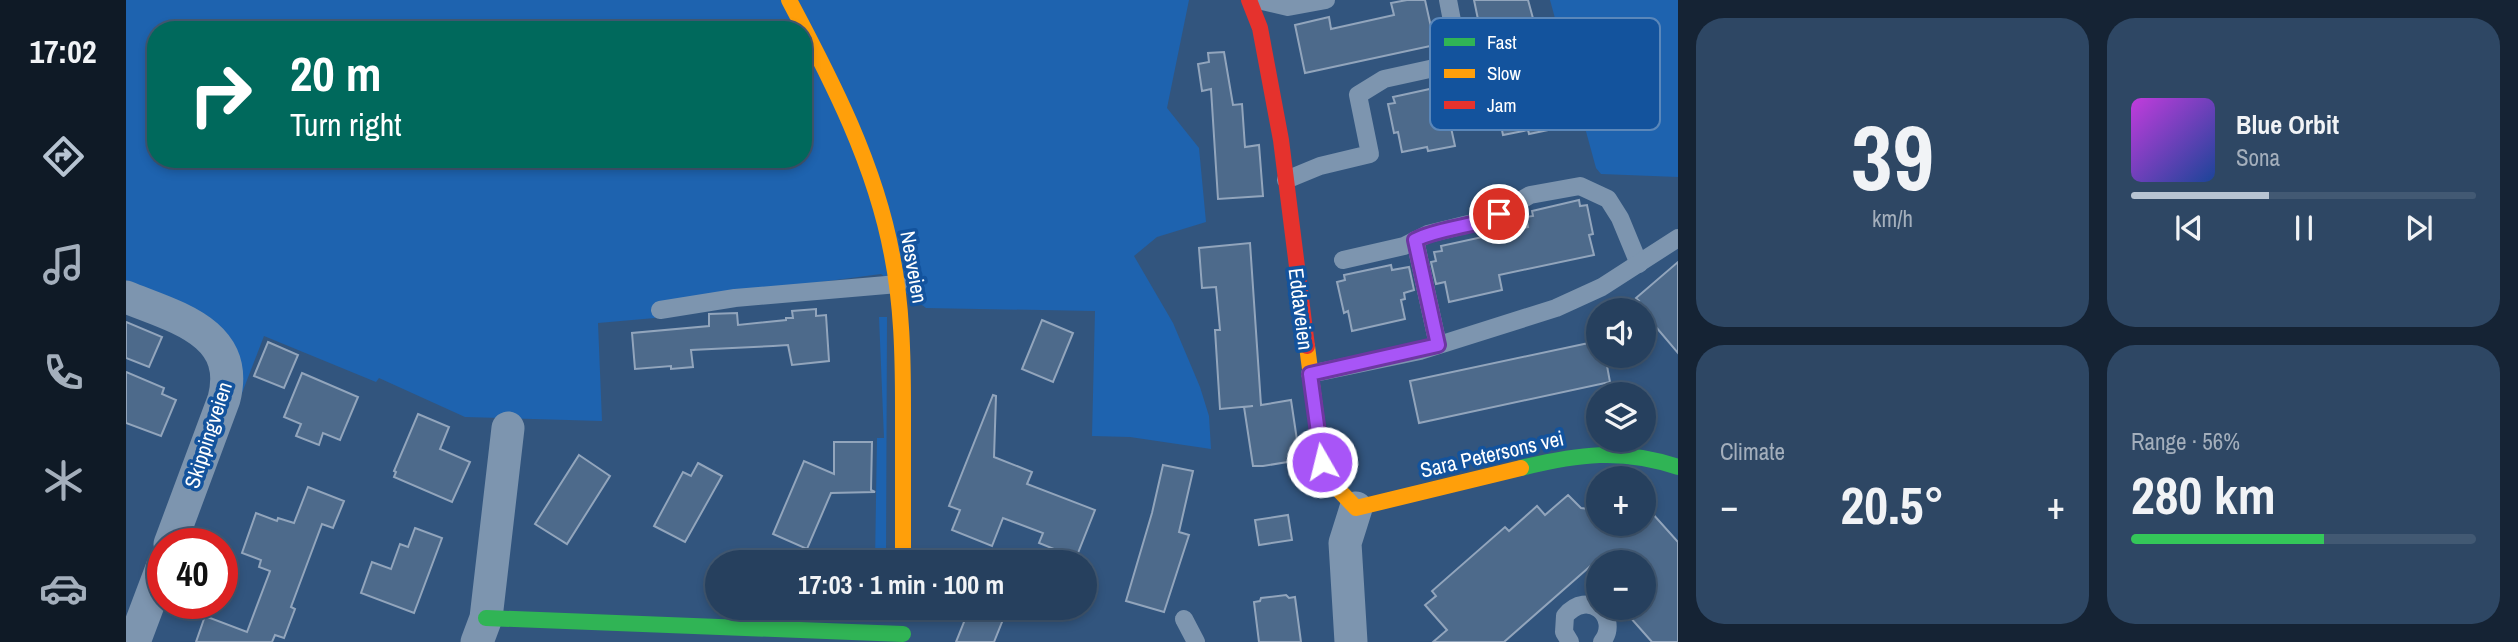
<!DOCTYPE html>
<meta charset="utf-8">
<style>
:root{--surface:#26405e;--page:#2e4764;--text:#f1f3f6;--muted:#a4afbc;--line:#425973;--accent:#b7c4d2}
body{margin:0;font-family:"Archivo Narrow",sans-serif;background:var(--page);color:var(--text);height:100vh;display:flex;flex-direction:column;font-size:26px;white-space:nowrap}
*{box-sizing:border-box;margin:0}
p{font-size:23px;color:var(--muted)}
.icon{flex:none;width:38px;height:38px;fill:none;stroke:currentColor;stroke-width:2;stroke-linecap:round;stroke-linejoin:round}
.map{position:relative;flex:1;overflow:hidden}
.panel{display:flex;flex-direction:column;gap:18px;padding:18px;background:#152334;width:840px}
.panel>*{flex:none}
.guide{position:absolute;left:21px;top:21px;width:665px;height:147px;border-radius:28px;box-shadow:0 4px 10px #0003,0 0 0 2px var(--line);background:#00695c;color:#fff;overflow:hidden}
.controls{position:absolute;left:1460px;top:298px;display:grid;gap:14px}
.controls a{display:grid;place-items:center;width:70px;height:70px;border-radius:50%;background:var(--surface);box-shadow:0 4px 10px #0003,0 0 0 2px var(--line);font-size:35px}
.speed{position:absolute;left:21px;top:528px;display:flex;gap:14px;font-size:35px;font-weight:700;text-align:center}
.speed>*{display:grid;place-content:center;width:91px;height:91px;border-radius:50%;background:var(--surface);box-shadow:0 4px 10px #0003,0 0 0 2px var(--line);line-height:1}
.speed .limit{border:10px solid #d22;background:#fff;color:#111}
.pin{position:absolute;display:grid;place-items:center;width:60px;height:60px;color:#fff;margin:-30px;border:4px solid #fff;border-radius:50%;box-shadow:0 2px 7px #0007}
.me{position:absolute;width:77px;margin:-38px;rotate:352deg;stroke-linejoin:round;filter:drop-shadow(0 0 5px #0008)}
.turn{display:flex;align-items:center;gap:24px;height:147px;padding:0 28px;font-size:32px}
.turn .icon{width:91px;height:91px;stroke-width:2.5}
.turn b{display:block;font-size:49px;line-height:60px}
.big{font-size:52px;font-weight:700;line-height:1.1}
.panel .widget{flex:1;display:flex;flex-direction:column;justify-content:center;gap:10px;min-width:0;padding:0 24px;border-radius:28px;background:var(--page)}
.panel .dial{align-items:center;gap:0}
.dial b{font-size:91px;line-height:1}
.song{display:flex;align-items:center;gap:21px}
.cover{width:84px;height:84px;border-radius:10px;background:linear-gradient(135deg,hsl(290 70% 55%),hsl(220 70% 35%))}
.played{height:7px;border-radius:4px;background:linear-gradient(90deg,var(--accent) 40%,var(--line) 40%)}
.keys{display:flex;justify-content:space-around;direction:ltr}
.heat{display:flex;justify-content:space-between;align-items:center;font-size:38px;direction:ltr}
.charge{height:10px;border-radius:5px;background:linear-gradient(90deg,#34c759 56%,var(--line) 0)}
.panel .tiles{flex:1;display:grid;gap:18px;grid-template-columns:repeat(2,1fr)}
.trip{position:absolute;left:579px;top:550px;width:392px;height:70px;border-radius:35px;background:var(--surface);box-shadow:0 4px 10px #0003,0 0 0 2px var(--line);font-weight:700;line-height:70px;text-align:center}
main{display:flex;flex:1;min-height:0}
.menu{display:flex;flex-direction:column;width:126px;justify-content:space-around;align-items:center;background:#0f1a26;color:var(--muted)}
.menu .icon{width:49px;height:49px}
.menu .current{color:var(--accent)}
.menu b{font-size:32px;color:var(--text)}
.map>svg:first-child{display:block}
</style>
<main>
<nav class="menu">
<b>17:02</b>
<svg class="icon current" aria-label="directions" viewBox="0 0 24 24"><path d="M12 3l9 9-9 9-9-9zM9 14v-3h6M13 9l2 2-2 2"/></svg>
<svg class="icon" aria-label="music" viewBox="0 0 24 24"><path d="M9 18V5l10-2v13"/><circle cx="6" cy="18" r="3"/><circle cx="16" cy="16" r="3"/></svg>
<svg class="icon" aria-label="phone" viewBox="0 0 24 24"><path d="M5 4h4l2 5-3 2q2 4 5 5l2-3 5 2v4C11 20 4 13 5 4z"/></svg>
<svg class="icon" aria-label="climate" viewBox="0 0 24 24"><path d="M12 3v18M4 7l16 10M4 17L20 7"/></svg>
<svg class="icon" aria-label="car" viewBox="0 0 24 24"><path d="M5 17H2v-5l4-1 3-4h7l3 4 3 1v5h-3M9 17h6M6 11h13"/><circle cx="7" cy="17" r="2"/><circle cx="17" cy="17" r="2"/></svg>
</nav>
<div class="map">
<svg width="1552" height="642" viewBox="0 0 1552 642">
<rect width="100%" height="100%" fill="#32557e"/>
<g fill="#1e63af" fill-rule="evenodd">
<path d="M0,0H1063L1041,108L1073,148L1080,222L1031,237L1008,256L1047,323L1074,387L1083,416L1085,449L1004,437L966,436L969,311L800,308L755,274L530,304L529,318L472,323L476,421L339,417L253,378L250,382L138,336L111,406L112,385L0,286ZM30,30H677V159H30Z"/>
<path d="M1424,0H1552V177L1475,174L1470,168Z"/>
<path d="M753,317H761L760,562H749L751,438H758Z"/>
<path d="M648,607H759V611L753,617L654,612Z"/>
</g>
<g fill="#4d6a8b" stroke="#92a5bc" stroke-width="2">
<path d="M1281,0H1299L1309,45L1179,73L1169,25L1203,17L1205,29L1268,15L1265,3Z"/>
<path d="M1348,0H1402L1408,22L1380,29L1379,24L1354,29Z"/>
<path d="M1098,52L1107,105L1116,104L1119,147L1133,145L1137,196L1092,199L1085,89L1076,91L1072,64L1083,62L1082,53Z"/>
<path d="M1424,68L1431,105L1428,106L1432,128L1403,134L1402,130L1377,135L1373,116H1369L1368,113L1324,123L1329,146L1302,151L1301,147L1276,152L1272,132L1268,133L1262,104L1269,103L1267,97L1322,85L1325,96L1370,86L1368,80Z"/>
<path d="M1453,200L1454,206L1461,205L1467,234L1463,235L1468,255L1373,275L1376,290L1323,302L1319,282L1310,284L1305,262L1310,261L1308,252L1316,251L1315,246L1402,227L1400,217L1407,216L1406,211Z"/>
<path d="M1124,243L1135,405L1165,400L1174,460L1137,466H1127L1118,407L1127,406L1094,409L1089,330H1094L1090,287L1076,288L1073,248Z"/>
<path d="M1552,262V353L1530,327L1527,330L1517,318V310H1511L1507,306L1513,301L1510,298Z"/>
<path d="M1265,265L1266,270L1283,267L1288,290L1278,293L1279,299L1275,300L1279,319L1226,331L1222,311L1218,313L1211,282L1219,280L1218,275Z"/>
<path d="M690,309V316L700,315L703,361L666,365L662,345L647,346L565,350L567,367L545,369V366L509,369L506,333L583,326V314L611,313L612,325L660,320V318H667L666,311Z"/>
<path d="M916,320L947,333L927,382L896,369Z"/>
<path d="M0,322L36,337L23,367L0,358Z"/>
<path d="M1472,341V355H1479L1484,382L1293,423L1284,381Z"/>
<path d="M142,342L172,355L158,388L128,376Z"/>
<path d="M0,372L38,388L36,394L50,400L35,436L0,423Z"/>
<path d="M176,373L232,397L214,440L197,433L193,445L170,436L175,424L158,417Z"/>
<path d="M867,395L870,396L868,457L906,472L901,484L969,510L950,558L913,543L917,533L877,518L866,546L826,530L834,510L823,506Z"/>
<path d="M292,414L323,427L314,449L344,462L326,502L268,477L270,472L268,471Z"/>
<path d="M708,442H746L745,490L749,492L705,493L681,549L647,534L678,461L708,474Z"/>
<path d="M453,455L484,476L441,544L409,524Z"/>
<path d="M572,463L596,476L559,542L528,526L557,472L565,476Z"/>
<path d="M1037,465L1067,471L1053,532L1063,535L1038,612L1000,601L1026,513Z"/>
<path d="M182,487L218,501L207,528L196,524L165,607L169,609L158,638L149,635L146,642H70L79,616L121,632L144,571L133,567L135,560L116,553L130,513L151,521L152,518L168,523Z"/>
<path d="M1442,495L1455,508L1472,510V523H1517V503L1552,542V642H1526L1495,607H1517V562H1469L1378,642H1307L1321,630L1299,605L1310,596L1306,591L1379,527L1383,531L1411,506L1419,515Z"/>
<path d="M1162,515L1166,540L1133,545L1129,520Z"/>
<path d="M289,528L316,538L288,613L235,593L246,562L265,569L274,544L282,547Z"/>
<path d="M1160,595L1163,598L1169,597L1175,642H1133L1128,602L1134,601L1135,598Z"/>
<path d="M844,607H882L868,642H830Z"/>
</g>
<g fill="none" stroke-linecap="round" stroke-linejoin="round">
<g stroke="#7d95af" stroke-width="18">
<path d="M1132,0L1162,7L1200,0"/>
<path d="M1322,0L1334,62"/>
<path d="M1160,180L1194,166L1244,154L1232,95L1258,79L1363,56"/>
<path d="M1289,240L1312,345"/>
<path d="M1217,260L1278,246L1302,234L1363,219L1404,195L1454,186L1482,199L1494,218L1513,264"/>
<path d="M534,310L609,298L772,284"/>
<path d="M1184,374L1294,351L1430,308L1476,287L1552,238"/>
<path d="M1058,619L1070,642"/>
<path d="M1444,642L1438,632L1439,616C1462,588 1495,617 1476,642"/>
</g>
<g stroke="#7d95af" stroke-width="33">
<path d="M0,297C49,317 115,332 98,399L44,544"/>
<path d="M8,642L37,565"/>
<path d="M351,642L360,618L382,428"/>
<path d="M1225,642L1219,543L1230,508"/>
</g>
<g stroke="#30b455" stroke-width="16">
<path d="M1395,468C1452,454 1495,448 1552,467"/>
<path d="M360,618L777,634"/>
</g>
<g stroke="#ff9f0a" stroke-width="16">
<path d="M663,0C706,81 749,164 766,255C776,305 777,357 777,408C777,459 777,511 777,562"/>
<path d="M1181,346L1196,462L1210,487L1230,508L1395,468"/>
</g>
<path stroke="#e5322d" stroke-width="16" d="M1123,0L1134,28L1155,140L1181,346"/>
</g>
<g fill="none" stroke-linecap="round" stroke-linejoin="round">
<defs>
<path id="route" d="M1196,462L1184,374L1312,345L1289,240C1315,227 1347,228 1373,214"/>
</defs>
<use href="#route" stroke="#6d37a1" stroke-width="18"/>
<use href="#route" stroke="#a855f7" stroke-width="12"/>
</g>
<g text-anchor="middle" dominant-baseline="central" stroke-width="7" stroke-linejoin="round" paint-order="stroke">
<g font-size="21" fill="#fff" stroke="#13539d">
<text transform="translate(788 267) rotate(80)">Nesveien</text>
<text transform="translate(1175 309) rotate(83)">Eddaveien</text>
<text transform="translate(82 435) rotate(-72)">Skippingveien</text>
<text transform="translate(1366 454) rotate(-13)">Sara Petersons vei</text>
</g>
</g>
<rect x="1304" y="18" width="230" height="112" rx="10" fill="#13539d" stroke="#5a87ba" stroke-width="2"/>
<rect x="1318" y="38" width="31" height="8" fill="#30b455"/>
<rect x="1318" y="69" width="31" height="9" fill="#ff9f0a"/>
<rect x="1318" y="101" width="31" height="8" fill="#e5322d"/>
<g font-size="19" fill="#fff">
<text x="1361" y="49">Fast</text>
<text x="1361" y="80">Slow</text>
<text x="1361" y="112">Jam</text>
</g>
</svg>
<div class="controls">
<a><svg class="icon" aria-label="sound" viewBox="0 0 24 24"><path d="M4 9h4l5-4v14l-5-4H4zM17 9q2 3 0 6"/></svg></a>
<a><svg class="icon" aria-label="layers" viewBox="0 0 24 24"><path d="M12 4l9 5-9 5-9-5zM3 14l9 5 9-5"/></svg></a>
<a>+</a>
<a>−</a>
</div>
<div class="speed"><div class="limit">40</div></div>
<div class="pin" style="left:1373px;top:214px;background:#d93025"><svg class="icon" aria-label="arrive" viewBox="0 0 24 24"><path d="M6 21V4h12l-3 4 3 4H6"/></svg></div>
<svg class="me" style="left:1196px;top:462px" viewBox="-20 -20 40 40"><circle r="17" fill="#a855f7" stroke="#fff" stroke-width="3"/><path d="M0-11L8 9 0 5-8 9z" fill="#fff"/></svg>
<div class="trip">17:03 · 1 min · 100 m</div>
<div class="guide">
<div class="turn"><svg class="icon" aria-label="right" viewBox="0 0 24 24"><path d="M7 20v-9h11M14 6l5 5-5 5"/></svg><div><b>20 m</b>Turn right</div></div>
</div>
</div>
<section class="panel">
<div class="tiles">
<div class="widget dial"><b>39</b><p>km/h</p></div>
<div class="widget">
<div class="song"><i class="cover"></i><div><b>Blue Orbit</b><p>Sona</p></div></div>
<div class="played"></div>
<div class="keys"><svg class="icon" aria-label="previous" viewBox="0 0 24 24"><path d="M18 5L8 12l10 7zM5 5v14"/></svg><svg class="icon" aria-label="pause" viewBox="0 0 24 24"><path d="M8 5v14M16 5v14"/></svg><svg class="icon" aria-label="next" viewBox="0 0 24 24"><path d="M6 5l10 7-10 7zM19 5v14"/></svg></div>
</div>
<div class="widget"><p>Climate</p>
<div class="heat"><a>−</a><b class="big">20.5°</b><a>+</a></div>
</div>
<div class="widget"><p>Range · 56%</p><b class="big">280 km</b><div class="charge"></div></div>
</div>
</section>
</main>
